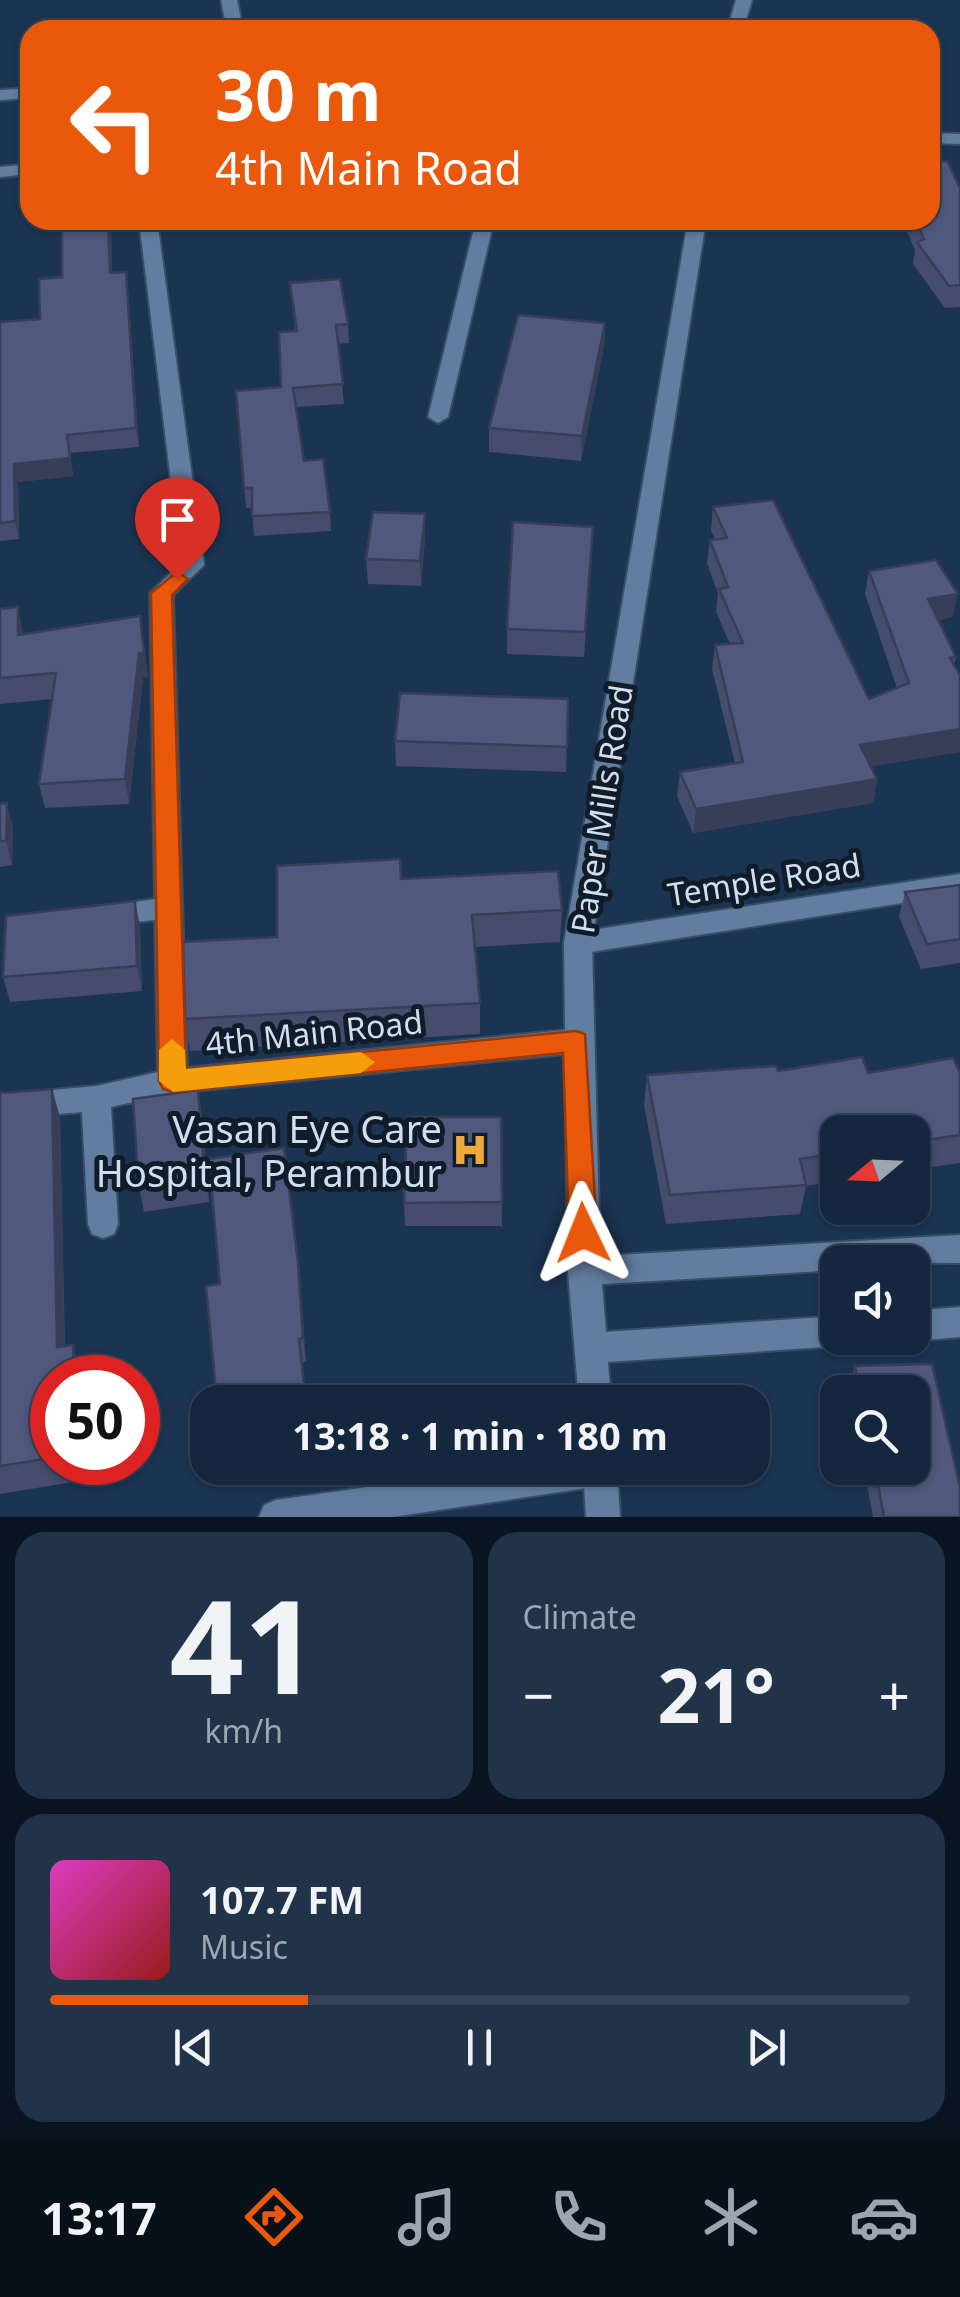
<!DOCTYPE html>
<meta charset="utf-8">
<style>
:root{--surface:#14273e;--page:#213349;--text:#f1f3f6;--muted:#9da5b0;--line:#334458;--accent:#ea580c}
body{margin:0;font-family:"Noto Sans",sans-serif;background:var(--page);color:var(--text);height:100vh;display:flex;flex-direction:column;font-size:38px;white-space:nowrap}
*{box-sizing:border-box;margin:0}
p{font-size:32px;color:var(--muted)}
.icon{flex:none;width:55px;height:55px;fill:none;stroke:currentColor;stroke-width:2;stroke-linecap:round;stroke-linejoin:round}
.map{position:relative;height:1517px;overflow:hidden}
.details{display:flex;flex-direction:column;gap:15px;padding:15px;background:#0b1522;flex:1}
.details>*{flex:none}
.top-card{position:absolute;left:20px;top:20px;width:920px;height:210px;border-radius:30px;box-shadow:0 2px 8px #0004,0 0 0 2px var(--line);background:#ea580c;color:#fff;overflow:hidden}
.needle{width:65px;rotate:251deg}
.controls{position:absolute;left:820px;top:1115px;display:grid;gap:20px}
.controls a{display:grid;place-items:center;width:110px;height:110px;border-radius:20px;background:var(--surface);box-shadow:0 2px 8px #0004,0 0 0 2px var(--line);font-size:50px}
.speed{position:absolute;left:30px;top:1355px;display:flex;gap:20px;font-size:50px;font-weight:700;text-align:center}
.speed>*{display:grid;place-content:center;width:130px;height:130px;border-radius:50%;background:var(--surface);box-shadow:0 2px 8px #0004,0 0 0 2px var(--line);line-height:1}
.speed .limit{border:15px solid #d22;background:#fff;color:#111}
.pin{position:absolute;display:grid;place-items:center;width:85px;height:85px;color:#fff;margin:-102px -42px;border-radius:50% 50% 50% 0;rotate:-45deg;box-shadow:0 0 10px #0007}
.pin .icon{rotate:45deg}
.me{position:absolute;width:110px;margin:-55px;rotate:358deg;stroke-linejoin:round;filter:drop-shadow(0 0 8px #0008)}
.turn{display:flex;align-items:center;gap:35px;height:210px;padding:0 30px;font-size:45px}
.turn .icon{width:130px;height:130px;stroke-width:2.5}
.turn b{display:block;font-size:70px;line-height:85px}
.big{font-size:75px;font-weight:700;line-height:1.1}
.details .tile{flex:1;display:flex;flex-direction:column;justify-content:center;gap:15px;min-width:0;padding:0 35px;border-radius:30px;background:var(--page)}
.details .dial{align-items:center;gap:0}
.dial b{font-size:130px;line-height:1}
.song{display:flex;align-items:center;gap:30px}
.cover{width:120px;height:120px;border-radius:15px;background:linear-gradient(135deg,hsl(310 70% 55%),hsl(0 70% 35%))}
.played{height:10px;border-radius:5px;background:linear-gradient(90deg,var(--accent) 30%,var(--line) 30%)}
.keys{display:flex;justify-content:space-around;direction:ltr}
.heat{display:flex;justify-content:space-between;align-items:center;font-size:55px;direction:ltr}
.details .tiles{flex:1;display:grid;gap:15px;grid-template-columns:1fr 1fr}
.tile:last-child{grid-column:span 2}
.trip{position:absolute;left:190px;top:1385px;width:580px;height:100px;border-radius:30px;background:var(--surface);box-shadow:0 2px 8px #0004,0 0 0 2px var(--line);font-weight:700;line-height:100px;text-align:center}
.tab-bar{display:flex;height:160px;justify-content:space-around;align-items:center;background:#081019;color:var(--muted)}
.tab-bar .icon{width:70px;height:70px}
.tab-bar .current{color:var(--accent)}
.tab-bar b{font-size:45px;color:var(--text)}
.map>svg:first-child{display:block}
</style>
<div class="map">
<svg width="960" height="1517" viewBox="0 0 960 1517">
<rect width="100%" height="100%" fill="#1b3452"/>
<g fill="none" stroke-linecap="round" stroke-linejoin="round">
<defs>
<g id="street">
<path d="M221,0H237L243,30H227Z"/>
<path d="M30,88V98L0,100V90Z"/>
<path d="M930,133L960,134V144L930,143Z"/>
<path d="M30,164V174L0,177V167Z"/>
<path d="M139,220H157L204,565L173,595L187,1068L576,1029L586,1033L590,1041L586,1049L576,1053L173,1093L111,1107L118,1224L114,1234L103,1238L92,1234L88,1224L82,1112L0,1119V1095L96,1086L158,1072L155,920L104,925L94,922L90,915L94,908L155,899L150,593L181,563Z"/>
<path d="M476,220H494L448,417L438,423L428,417Z"/>
<path d="M960,874V894L578,954L568,950L564,943L568,936L578,932Z"/>
<path d="M503,1468L617,1470L612,1482L600,1486L392,1517H259L264,1505L276,1500Z"/>
</g>
<g id="secondary">
<path d="M736,0H752L743,30H727Z"/>
<path d="M688,220H706L592,943L600,1256L960,1235V1263L838,1262V1270L602,1284L606,1332L838,1316V1338H851L838,1346L608,1362L611,1402H579L568,1271L564,943Z"/>
<path d="M960,1307V1337L912,1341L903,1338H912V1311Z"/>
<path d="M583,1468H617L620,1517H586Z"/>
</g>
</defs>
<use href="#street" stroke="#384e67" stroke-width="4"/>
<use href="#secondary" stroke="#384e67" stroke-width="4"/>
<use href="#street" fill="#627d9f" fill-rule="evenodd"/>
<use href="#secondary" fill="#627d9f" fill-rule="evenodd"/>
</g>
<g fill="#454c6c">
<path d="M960,188V307L945,308L913,264L915,250L902,220H930Z"/>
<path d="M111,231L112,273L126,272L128,289L139,447L70,453L73,476L18,482L19,539L0,541V322L40,319L62,277Z"/>
<path d="M290,283L348,324L349,343L338,344L344,404L296,407L304,461L330,512L331,531L254,536L252,508H246L236,391L281,387L295,331Z"/>
<path d="M605,323L604,346L581,461L489,452V428Z"/>
<path d="M713,507L869,699L897,688L865,594L869,571L953,617L938,620L956,657L954,665L960,752L871,766L877,779L873,803L693,833L677,796L680,772L735,763L712,669L715,645L730,644L716,612L718,594L707,563L710,540L715,539L711,530Z"/>
<path d="M425,514V538L421,586L368,584L366,559Z"/>
<path d="M592,551L584,657L507,654V629Z"/>
<path d="M0,609L23,634L140,616L148,677L143,678L129,804L45,808L39,784L52,699L0,704Z"/>
<path d="M568,699L566,772L396,766L395,741Z"/>
<path d="M0,804L13,828L12,865L0,867Z"/>
<path d="M401,879L562,910L560,942L475,947L480,1003V1034L190,1051L185,1019L277,937Z"/>
<path d="M960,885V963L921,969L899,917L905,892Z"/>
<path d="M140,926L142,991L10,1002L3,977Z"/>
<path d="M778,1071L960,1073V1163L912,1170V1132H838V1181L806,1186L800,1214L666,1224L644,1105L647,1075Z"/>
<path d="M52,1089L60,1118L65,1346L81,1371L52,1378V1462H84L85,1480L0,1494V1093Z"/>
<path d="M202,1114L209,1202L144,1212L139,1188Z"/>
<path d="M501,1117L502,1226H405L404,1203Z"/>
<path d="M300,1286L306,1361L217,1402Z"/>
<path d="M932,1364L960,1488V1517H873L864,1468H912V1392H850L849,1388L855,1366Z"/>
<path d="M223,1468H314L315,1472L227,1486Z"/>
</g>
<g fill="#383e58">
<path d="M109,220L111,231L113,290L110,273Z"/>
<path d="M126,272L128,289L139,447L136,428Z"/>
<path d="M605,323L604,346L581,461L582,436Z"/>
<path d="M67,435L73,476L18,482L19,539L15,521L14,464Z"/>
<path d="M425,514V538L421,586L420,561Z"/>
<path d="M958,594L953,617L923,622L928,599Z"/>
<path d="M18,607L23,632V659L18,635Z"/>
<path d="M140,616L148,677L143,678L129,804L125,779Z"/>
<path d="M960,729V752L855,769L860,745Z"/>
<path d="M877,779L873,803L693,833L696,809Z"/>
<path d="M7,803L13,828L12,865L6,841Z"/>
<path d="M135,901L140,926L142,991L137,966Z"/>
<path d="M52,1089L60,1118L65,1374L57,1347Z"/>
<path d="M198,1090L202,1114L209,1202L205,1178Z"/>
<path d="M284,1148L300,1286L306,1361L303,1338Z"/>
<path d="M73,1345L81,1371L82,1378H74Z"/>
<path d="M79,1462H84L85,1480Z"/>
</g>
<g fill="#50587e" stroke="#383e58" stroke-width="2.5">
<path d="M432,19L437,30H383L380,24Z"/>
<path d="M930,161H947L960,188V285L949,286L917,242L924,239L915,220H930Z"/>
<path d="M62,220H108L110,273L126,272L136,428L67,435L70,458L14,464L15,521L0,523V322L40,319L39,279L62,277Z"/>
<path d="M340,279L348,324L336,325L343,384L293,388L304,461L323,459L330,512L252,516V488H244L236,391L281,387L279,332L297,331L290,283Z"/>
<path d="M518,315L605,323L582,436L489,428Z"/>
<path d="M773,500L869,699L909,683L869,571L936,560L958,594L928,599L956,657L950,658L960,675V729L860,745L877,779L696,809L680,772L743,762L715,645L743,643L719,589L728,587L710,540L727,538L713,507Z"/>
<path d="M373,512L425,514L420,561L366,559Z"/>
<path d="M513,522L593,527L585,632L507,629Z"/>
<path d="M18,607V635L140,616L144,653H139L125,779L39,784L56,673L0,678V609Z"/>
<path d="M400,693L568,699L567,747L395,741Z"/>
<path d="M7,803L6,841H0V804Z"/>
<path d="M400,859L401,879L558,871L562,910L472,915L480,1003L185,1019L183,942L277,937V866Z"/>
<path d="M960,885V939L927,944L905,892Z"/>
<path d="M135,901L137,966L3,977L6,916Z"/>
<path d="M862,1057L868,1073L953,1058L960,1073V1135L912,1142V1132H838V1153L800,1159L806,1185L670,1195L647,1075L776,1066L778,1071Z"/>
<path d="M52,1089L57,1347L73,1345L74,1378H52V1458L0,1466V1093Z"/>
<path d="M198,1090L205,1178L139,1188L133,1099Z"/>
<path d="M407,1117H501L502,1202L404,1203Z"/>
<path d="M284,1148L298,1263L303,1338L299,1339L306,1402H217L206,1286L220,1284L209,1159Z"/>
<path d="M932,1364L960,1488V1517H884L875,1468H912V1392H860L855,1366Z"/>
</g>
<path fill="#ea580c" stroke="#983908" stroke-width="2.5" d="M177,572L188,579L172,595L186,1069L576,1031L585,1034L597,1233L593,1242L583,1245L573,1242L569,1233L563,1053L173,1092L163,1089L159,1081L151,593Z"/>
<path fill="#f59e0b" d="M172,1039L185,1050L186,1069L361,1052L375,1062L361,1073L173,1092L159,1081V1050Z"/>
<defs>
<symbol id="hospital-bare" viewBox="-9 -9 18 18"><path d="M-5-5h3v3.5h4V-5h3V5h-3V1.5h-4V5h-3Z" fill="#eea83c" stroke="#111c29" stroke-width="2.5" paint-order="stroke"/></symbol>
</defs>
<g fill-rule="evenodd">
<use href="#hospital-bare" x="445" y="1125" width="50" height="50"/>
</g>
<g text-anchor="middle" dominant-baseline="central" stroke-width="10" stroke-linejoin="round" paint-order="stroke">
<g font-size="32" fill="#cfdef1" stroke="#111c29">
<text transform="translate(601 809) rotate(-81)">Paper Mills Road</text>
<text transform="translate(764 879) rotate(-9)">Temple Road</text>
<text transform="translate(314 1032) rotate(-6)">4th Main Road</text>
</g>
<g font-size="38" fill="#cfdef1" stroke="#111c29" text-anchor="end">
<text x="442" y="1128">Vasan Eye Care<tspan x="442" dy="44">Hospital, Perambur</tspan></text>
</g>
</g>
</svg>
<div class="controls">
<a><svg class="needle" viewBox="-14 -14 28 28"><path d="M0-13l5 13h-10z" fill="#e53935"/><path d="M0 13l5-13h-10z" fill="#9da5b0"/></svg></a>
<a><svg class="icon" aria-label="sound" viewBox="0 0 24 24"><path d="M4 9h4l5-4v14l-5-4H4zM17 9q2 3 0 6"/></svg></a>
<a><svg class="icon" aria-label="search" viewBox="0 0 24 24"><circle cx="10" cy="10" r="6"/><path d="M15 15l6 6"/></svg></a>
</div>
<div class="speed"><div class="limit">50</div></div>
<div class="pin" style="left:177px;top:579px;background:#d93025"><svg class="icon" aria-label="arrive" viewBox="0 0 24 24"><path d="M6 21V4h12l-3 4 3 4H6"/></svg></div>
<svg class="me" style="left:583px;top:1233px" viewBox="-20 -20 40 40"><path d="M0-17L14 15 0 8-14 15z" fill="#ea580c" stroke="#fff" stroke-width="4"/></svg>
<div class="trip">13:18 · 1 min · 180 m</div>
<div class="top-card">
<div class="turn"><svg class="icon" aria-label="left" viewBox="0 0 24 24"><path d="M17 20v-9H6M10 6l-5 5 5 5"/></svg><div><b>30 m</b>4th Main Road</div></div>
</div>
</div>
<section class="details">
<div class="tiles">
<div class="tile dial"><b>41</b><p>km/h</p></div>
<div class="tile"><p>Climate</p>
<div class="heat"><a>−</a><b class="big">21°</b><a>+</a></div>
</div>
<div class="tile">
<div class="song"><i class="cover"></i><div><b>107.7 FM</b><p>Music</p></div></div>
<div class="played"></div>
<div class="keys"><svg class="icon" aria-label="previous" viewBox="0 0 24 24"><path d="M18 5L8 12l10 7zM5 5v14"/></svg><svg class="icon" aria-label="pause" viewBox="0 0 24 24"><path d="M8 5v14M16 5v14"/></svg><svg class="icon" aria-label="next" viewBox="0 0 24 24"><path d="M6 5l10 7-10 7zM19 5v14"/></svg></div>
</div>
</div>
</section>
<nav class="tab-bar">
<b>13:17</b>
<svg class="icon current" aria-label="directions" viewBox="0 0 24 24"><path d="M12 3l9 9-9 9-9-9zM9 14v-3h6M13 9l2 2-2 2"/></svg>
<svg class="icon" aria-label="music" viewBox="0 0 24 24"><path d="M9 18V5l10-2v13"/><circle cx="6" cy="18" r="3"/><circle cx="16" cy="16" r="3"/></svg>
<svg class="icon" aria-label="phone" viewBox="0 0 24 24"><path d="M5 4h4l2 5-3 2q2 4 5 5l2-3 5 2v4C11 20 4 13 5 4z"/></svg>
<svg class="icon" aria-label="climate" viewBox="0 0 24 24"><path d="M12 3v18M4 7l16 10M4 17L20 7"/></svg>
<svg class="icon" aria-label="car" viewBox="0 0 24 24"><path d="M5 17H2v-5l4-1 3-4h7l3 4 3 1v5h-3M9 17h6M6 11h13"/><circle cx="7" cy="17" r="2"/><circle cx="17" cy="17" r="2"/></svg>
</nav>
